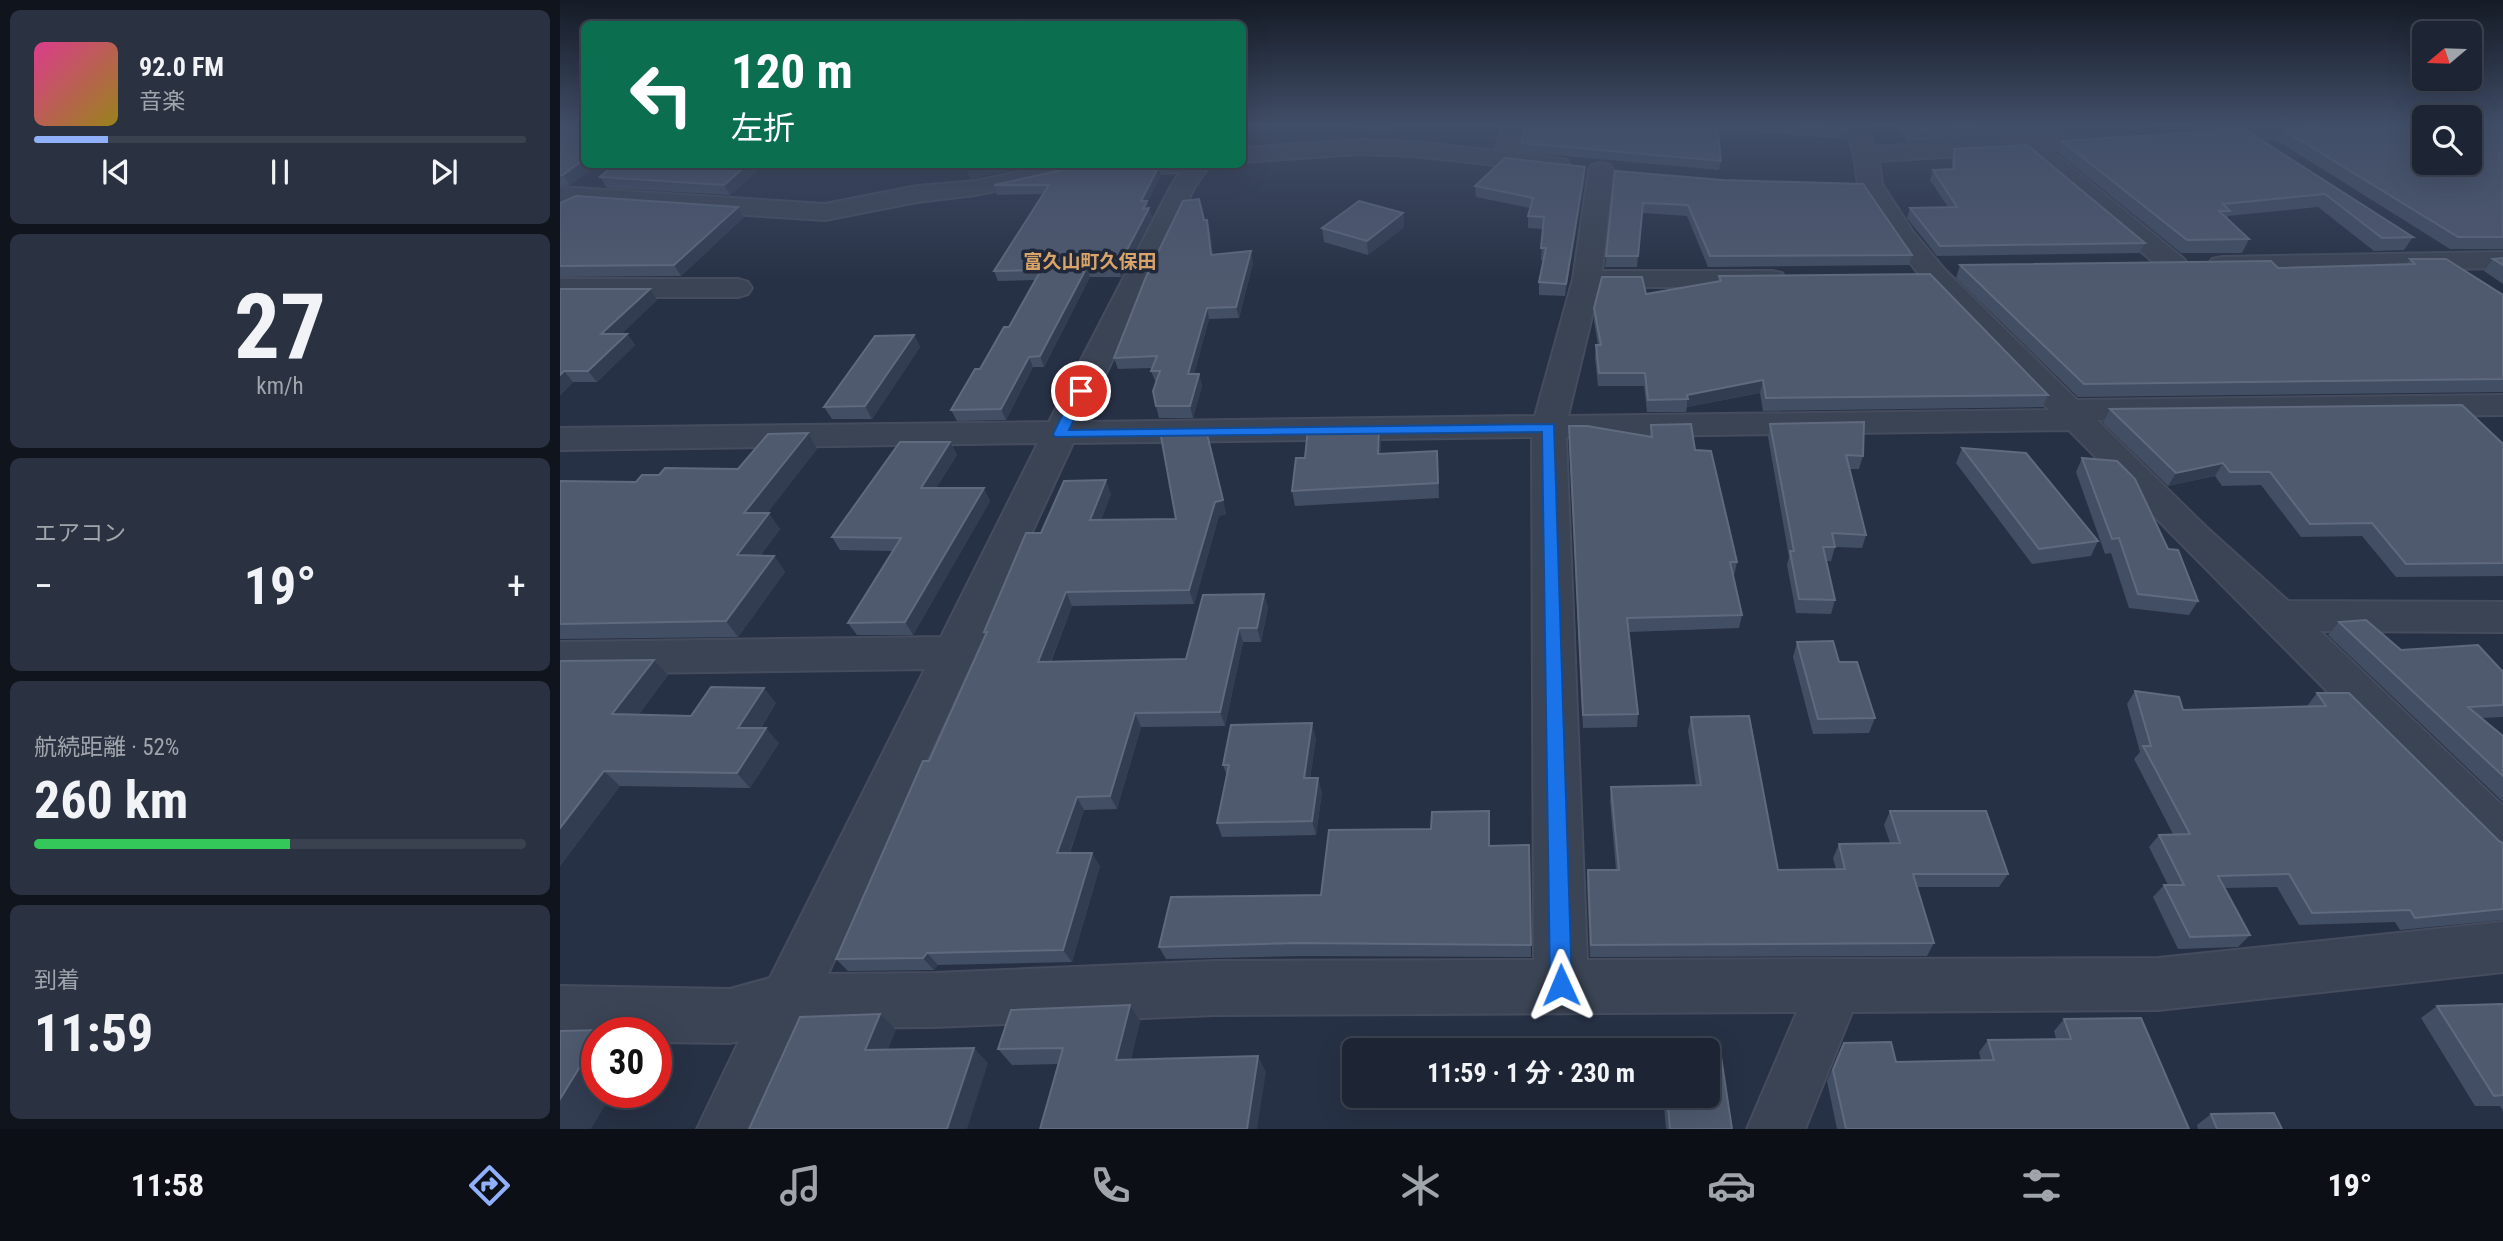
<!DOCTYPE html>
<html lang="ja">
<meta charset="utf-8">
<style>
:root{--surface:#1d2534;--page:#2a3140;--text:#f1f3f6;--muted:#a0a5ac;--line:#3b424f;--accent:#91b0fb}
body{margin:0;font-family:"Roboto Condensed","Noto Sans JP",sans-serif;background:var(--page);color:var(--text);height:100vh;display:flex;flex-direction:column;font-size:26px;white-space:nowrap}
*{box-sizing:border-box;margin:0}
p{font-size:23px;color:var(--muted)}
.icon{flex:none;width:38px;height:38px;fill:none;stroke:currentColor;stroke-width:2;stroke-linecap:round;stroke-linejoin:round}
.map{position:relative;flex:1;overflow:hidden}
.details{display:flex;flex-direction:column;gap:10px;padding:10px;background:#10141d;width:560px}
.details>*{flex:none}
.guide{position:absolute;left:21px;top:21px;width:665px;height:147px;border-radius:10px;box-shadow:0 7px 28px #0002,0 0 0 2px var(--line);background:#0b6e4f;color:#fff;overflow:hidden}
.needle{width:46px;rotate:251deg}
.tools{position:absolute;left:1852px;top:21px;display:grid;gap:14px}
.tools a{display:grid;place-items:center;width:70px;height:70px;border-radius:10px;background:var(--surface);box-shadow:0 7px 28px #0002,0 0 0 2px var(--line);font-size:35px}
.speed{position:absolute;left:21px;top:1017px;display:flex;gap:14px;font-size:35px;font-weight:700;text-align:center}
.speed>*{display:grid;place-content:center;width:91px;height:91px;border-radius:50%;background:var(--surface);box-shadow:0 7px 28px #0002,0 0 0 2px var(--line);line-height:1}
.speed .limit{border:10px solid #d22;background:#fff;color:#111}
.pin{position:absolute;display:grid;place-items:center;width:60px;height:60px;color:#fff;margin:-30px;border:4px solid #fff;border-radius:50%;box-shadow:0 2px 7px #0007}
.me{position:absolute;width:77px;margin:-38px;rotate:359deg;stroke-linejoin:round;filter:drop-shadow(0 0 5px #0008)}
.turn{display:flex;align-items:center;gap:24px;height:147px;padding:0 35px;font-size:32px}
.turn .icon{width:91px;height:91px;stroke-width:2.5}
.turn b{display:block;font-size:49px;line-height:60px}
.big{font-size:52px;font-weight:700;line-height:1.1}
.details .card{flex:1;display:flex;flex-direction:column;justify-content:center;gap:10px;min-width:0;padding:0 24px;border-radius:10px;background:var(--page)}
.details .dial{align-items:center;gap:0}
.dial b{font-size:91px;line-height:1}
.song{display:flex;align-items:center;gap:21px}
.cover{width:84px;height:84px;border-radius:10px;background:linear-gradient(135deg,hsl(330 70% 55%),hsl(50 70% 35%))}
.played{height:7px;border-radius:4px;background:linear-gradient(90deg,var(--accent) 15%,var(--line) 15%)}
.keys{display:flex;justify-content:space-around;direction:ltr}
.heat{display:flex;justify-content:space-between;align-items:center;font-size:38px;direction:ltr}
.charge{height:10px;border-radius:5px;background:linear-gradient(90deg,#34c759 52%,var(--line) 0)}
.trip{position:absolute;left:782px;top:1038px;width:378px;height:70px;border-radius:10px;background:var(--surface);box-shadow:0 7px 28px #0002,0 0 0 2px var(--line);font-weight:700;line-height:70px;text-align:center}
.tab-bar{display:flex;height:112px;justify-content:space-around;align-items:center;background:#0c0f15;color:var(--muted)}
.tab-bar .icon{width:49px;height:49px}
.tab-bar .active{color:var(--accent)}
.tab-bar b{font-size:32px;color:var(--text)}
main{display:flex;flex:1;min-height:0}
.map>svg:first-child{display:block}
</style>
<main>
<section class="details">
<div class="card">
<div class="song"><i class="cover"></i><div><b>92.0 FM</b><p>音楽</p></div></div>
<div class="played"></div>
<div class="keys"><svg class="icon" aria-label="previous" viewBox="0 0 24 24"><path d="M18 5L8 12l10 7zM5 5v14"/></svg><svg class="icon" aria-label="pause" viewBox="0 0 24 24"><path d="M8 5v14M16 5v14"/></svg><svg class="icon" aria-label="next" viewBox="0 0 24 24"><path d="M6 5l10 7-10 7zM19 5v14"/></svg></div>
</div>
<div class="card dial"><b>27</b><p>km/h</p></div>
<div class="card"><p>エアコン</p>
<div class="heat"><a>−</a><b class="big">19°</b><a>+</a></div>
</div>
<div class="card"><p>航続距離 · 52%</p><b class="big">260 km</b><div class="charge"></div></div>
<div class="card"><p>到着</p><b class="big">11:59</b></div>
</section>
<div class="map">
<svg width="1943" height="1129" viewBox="0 0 1943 1129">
<rect width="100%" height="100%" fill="#273145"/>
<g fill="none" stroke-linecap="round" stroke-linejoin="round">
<defs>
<g id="minor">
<path d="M943,125H965L958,153L1007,160L1010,165L1007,170L998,172L854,156L800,154L682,162V148L800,140L854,142L935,151Z"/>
<path d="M1285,125H1307L1315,147L1555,132L1563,134L1567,139L1563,144L1555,146L1490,150L1624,259L1628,265L1624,271L1614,273L1604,271L1464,152L1319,161L1322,184L1353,232L1385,270L1517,400L1943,395V415L1537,420L1646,527L1728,601L1943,602V632L1760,631L1943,806V858L1926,852L1509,430L1006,437L1027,960L1598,958L1943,922V972L1598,1010L1292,1012L1245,1129H1187L1237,1012L655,1015L374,1027L243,1028L196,1129H137L179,1041L170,1043L96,1042V1032H37V1041L0,1040V986L170,989L210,978L365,669L0,674V642L381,637L478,443L0,450V428L489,422L611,186L620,172L509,176L415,195L357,202L265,220L0,203V187L265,204L357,186L415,181L495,164H651L635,186L523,422L975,416L1013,279L1029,170L1032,165L1041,163L1050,165L1053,170L1042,271H1212L1222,273L1226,279L1222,285L1212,287H1039L1008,416L1489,410L1365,282L1334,242L1298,184L1294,155ZM972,437L974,960L655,961L374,973L268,974L513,443Z"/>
<path d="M1686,125H1816L1813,130L1805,132L1640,142L1632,140L1628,135L1632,130Z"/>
<path d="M1943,252V268L1662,273L1652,271L1648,265L1652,259L1662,257Z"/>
<path d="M0,279H178L188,282L192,288L188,294L178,297H0Z"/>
</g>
</defs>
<use href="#minor" stroke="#454c5e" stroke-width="4"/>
<use href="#minor" fill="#3b4454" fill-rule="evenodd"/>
</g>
<g fill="#424e63">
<path d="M0,125L10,185H0Z"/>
<path d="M794,125H833L829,132L794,129Z"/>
<path d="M965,125H1286L1288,130L1286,139L1158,130L1161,161L1159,170L961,152V143Z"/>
<path d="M1336,125H1622L1347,142Z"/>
<path d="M1943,125V249H1890L1716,140L1722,129Z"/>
<path d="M1684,129L1853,237L1844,250L1814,251L1758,207L1668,216L1667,218L1689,239L1682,253H1621L1498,153L1502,141Z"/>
<path d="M1394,149L1585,243L1580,253L1377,256L1347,218L1350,208L1388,207L1370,180L1373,170L1392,169V159Z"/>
<path d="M205,164L170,195L47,188L40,177Z"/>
<path d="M599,166L601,175L587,203L592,217L561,277H530L484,367H473L446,420L397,421L391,410L449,327L475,280L438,281L434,271L483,194L437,195L434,185Z"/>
<path d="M1055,171L1352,255L1349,265L1148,267L1127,216L1082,213L1077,267H1045Z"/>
<path d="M1025,178L1005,296L979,295V282L984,260H981L983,229L968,228V216L970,208L916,197L915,186Z"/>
<path d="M0,203L178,207L184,217L121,276L0,277Z"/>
<path d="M843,213L844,227L808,255L764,242L762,228Z"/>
<path d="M644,220L650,231L653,255L693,263L679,318L649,319L634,374H639L642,386L633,418H599L596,406V383L591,371L592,368L558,369L554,358Z"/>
<path d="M1943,258V284L1924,271L1933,259Z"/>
<path d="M1850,259L1943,295V392L1518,397L1396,278L1400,265L1718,268L1847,264Z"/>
<path d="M1159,276L1488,395L1483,407L1203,411L1200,393L1127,407L1126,412H1087L1084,386H1038L1035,358L1036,345H1038L1034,321V308L1086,294L1158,281Z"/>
<path d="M0,289L97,300L61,334H67L75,345L37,382H13L0,395Z"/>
<path d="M354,335L360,347L312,419H272L264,407Z"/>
<path d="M1550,409L1943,444V576L1836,577L1802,536L1741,537L1701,485L1662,486L1655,476L1608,486L1543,423Z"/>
<path d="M1210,424L1303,456L1299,469H1289L1306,535L1302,548L1275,547L1271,561H1266L1275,600L1271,614L1236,613L1227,565L1229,557L1208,437Z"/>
<path d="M1091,425L1135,450L1177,562L1174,576H1173L1182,615L1179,628L1069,632L1078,714L1077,727L1023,728L1009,440V426L1090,437Z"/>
<path d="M819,427L821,442L820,454L878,466L879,498L735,506L732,491L745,458Z"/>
<path d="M390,442L397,455L376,488L430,501L353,635H297L288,623L333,551L280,550L272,537Z"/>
<path d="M650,444L666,514L659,516L634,604L512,606L491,662L626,659L704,594L708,608L701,642H683L665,726L581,727L557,809L524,810L510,853L540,866L512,962L378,965L374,970L288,971L276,959L369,761L425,636L424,632L481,533L551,494L541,520L616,519Z"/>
<path d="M1402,448L1538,541L1531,556L1472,564L1396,463Z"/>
<path d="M257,449L207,513L220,529L200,556H214L225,572L178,637L0,639V481L76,482L178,469Z"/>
<path d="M1522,458L1608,549L1638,601L1629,615L1569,608L1551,553L1545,554L1516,472Z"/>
<path d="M1779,622L1841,650L1943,672V717L1921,718L1943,736V802L1768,635Z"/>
<path d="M1237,642L1279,662L1315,718L1309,733L1253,734L1233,657Z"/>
<path d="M94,660L108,675L78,715L131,716L216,703L201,728L219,743L190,788L60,786L0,866V661Z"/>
<path d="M1575,691L1623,710L1747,706L1757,693L1939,841L1943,843V920L1840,930L1835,922L1739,925L1717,887L1664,888L1690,935L1678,947L1618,949L1593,897L1604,885H1608L1589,847L1599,835L1613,834L1574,759L1580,752L1567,704Z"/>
<path d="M1131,717L1218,870L1276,869L1273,858L1279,844L1330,843L1324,825L1330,811L1448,874L1439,887H1357L1374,943L1367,956L1030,957L1027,884L1028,870H1056L1050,801L1051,787L1136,785L1128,731Z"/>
<path d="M756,738L750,778L762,792L756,835L662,837L657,823L667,776L663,765Z"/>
<path d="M929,811L930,846L969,845L971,957L741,956L606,959L599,947L761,895L871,829Z"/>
<path d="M1943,1004V1111L1940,1106H1915L1861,1018L1877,1006Z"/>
<path d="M1504,1019L1629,1129H1277L1267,1081L1278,1054L1284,1043L1336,1062L1421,1060L1419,1052L1428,1040L1496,1039L1494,1031Z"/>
<path d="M580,1021L571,1059L706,1072L499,1064L452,1065L438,1049Z"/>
<path d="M1103,1096H1148L1172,1129H1106Z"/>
<path d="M1651,1114L1722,1129H1638L1637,1125Z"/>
</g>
<g fill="#323d52">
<path d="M683,125H689L685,134Z"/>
<path d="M833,125L829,132L828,126Z"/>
<path d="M24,159V164H38L10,185L3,175Z"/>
<path d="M188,164H205L170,195L164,185Z"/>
<path d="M426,164H480L410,179L406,168Z"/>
<path d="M599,166L601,175L587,203L592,217L561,277L558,267L581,201Z"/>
<path d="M1025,167V178L1005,296L1006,284Z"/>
<path d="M178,207L184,217L121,276L114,265Z"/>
<path d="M843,213L844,227L808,255L807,241Z"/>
<path d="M647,220L650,231L654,266L651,255Z"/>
<path d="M691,251L693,263L679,318L676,307Z"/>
<path d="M527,267L530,277L484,367L480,356Z"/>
<path d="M90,289L97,300L49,346L41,334Z"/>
<path d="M647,308L649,319L631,386L628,374Z"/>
<path d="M67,334L75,345L37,382L28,371Z"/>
<path d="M354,335L360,347L312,419L305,406Z"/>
<path d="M469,357L473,367L446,420L441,409Z"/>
<path d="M4,371L13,382L0,395V375Z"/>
<path d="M639,374L642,386L633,418L630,406Z"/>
<path d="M1203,380L1200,393L1127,407V395Z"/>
<path d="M819,427L821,442L820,469L818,454Z"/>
<path d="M248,433L257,449L195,529L184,513Z"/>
<path d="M390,442L397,455L368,501L361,488Z"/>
<path d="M650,444L666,514L659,516L634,604L629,590Z"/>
<path d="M1663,463L1655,476L1608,486L1616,473Z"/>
<path d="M546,480L551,494L536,534L530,520Z"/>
<path d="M424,488L430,501L353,635L345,622Z"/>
<path d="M209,513L220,529L188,571L177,555Z"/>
<path d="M214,556L225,572L178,637L166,621Z"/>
<path d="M506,592L512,606L485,676L478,662Z"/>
<path d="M704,594L708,608L701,642L697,628Z"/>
<path d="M679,628L683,642L665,726L660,712Z"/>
<path d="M94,660L108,675L67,729L52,714Z"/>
<path d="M204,688L216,703L191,743L178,728Z"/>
<path d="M575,713L581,727L557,809L550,796Z"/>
<path d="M752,723L756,738L748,792L744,778Z"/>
<path d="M206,728L219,743L190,788L177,773Z"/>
<path d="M44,771L60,786L0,866V828Z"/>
<path d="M758,778L762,792L756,835L752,821Z"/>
<path d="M517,797L524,810L505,866L497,853Z"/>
<path d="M532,853L540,866L512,962L503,950Z"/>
<path d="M367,953L378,965L374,970L363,958Z"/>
<path d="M570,1005L580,1021L567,1075L556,1060Z"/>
<path d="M320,1014L336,1030L322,1064L305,1050Z"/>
<path d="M37,1039V1092H53L31,1129H0V1099Z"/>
<path d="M414,1048L428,1063L407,1129H387Z"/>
<path d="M698,1056L706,1072L697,1129H687Z"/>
</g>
<g fill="#4f5a6f" stroke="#5f6a7e" stroke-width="2">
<path d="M0,125H24V159L3,175H0Z"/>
<path d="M966,125H1157L1161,161L961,143Z"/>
<path d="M1217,125H1286L1288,130Z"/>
<path d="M1347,125H1439L1350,131Z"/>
<path d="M1775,125H1864V163H1909V125H1943V237H1898L1722,129Z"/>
<path d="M1684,129L1853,237L1822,238L1765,194L1663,204L1670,211H1659L1689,239L1627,240L1502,141Z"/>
<path d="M1467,145L1585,243L1380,246L1350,208L1397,207L1373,170L1394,169V149Z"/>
<path d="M945,158L1025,167L1006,284L979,282L986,248H981L984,217L968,216L973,198L915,186Z"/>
<path d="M55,164H188L164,185L40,177Z"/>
<path d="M410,164H426L406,168Z"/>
<path d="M599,166L581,201H587L583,209L589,208L558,267H527L480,356L469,357L441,409L391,410L415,369H420L444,327H449L481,270L434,271L489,185H434L506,169Z"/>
<path d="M1055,171L1163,180L1303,184L1352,255L1150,256L1128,205L1083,203L1078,256H1046Z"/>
<path d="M16,196L178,207L114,265L0,266V203Z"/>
<path d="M639,199L644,220H647L651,255L691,251L676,307L647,308L628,374H639L630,406H596L593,391L600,371H591L597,356L554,358L586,277L623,201Z"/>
<path d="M799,201L843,213L807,241L762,228Z"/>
<path d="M1943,258V265L1933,259Z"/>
<path d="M1850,259H1886L1943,295V379L1524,384L1400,265L1711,261L1718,268L1855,264Z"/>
<path d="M1370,274L1488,395L1206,398L1203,380L1127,395L1128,399L1088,400L1085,373H1039L1036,345H1041L1034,308L1042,277H1082L1086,294L1161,281L1159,276Z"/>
<path d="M0,289H90L41,334H67L28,371H4L0,375Z"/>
<path d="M354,335L305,406L264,407L315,336Z"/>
<path d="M1902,405L1943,444V563L1846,564L1812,523L1750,524L1710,472H1670L1663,463L1616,473L1550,409Z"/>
<path d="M1304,422L1303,456L1286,455L1306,535L1272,533L1275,547H1263L1275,600L1239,599L1230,551H1234L1210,424Z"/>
<path d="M1131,424L1135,450L1151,451L1177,562H1170L1182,615L1067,618L1078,714L1023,715L1009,426H1027L1092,437L1091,425Z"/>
<path d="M819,427L818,454L877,451L878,483L732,491L736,458H745L748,428Z"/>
<path d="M646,430L663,500L655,502L629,590L506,592L478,662L626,659L643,595L704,594L697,628H679L660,712L575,713L550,796L517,797L497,853H532L503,950L367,953L363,958L276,959L363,761H369L427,632H424L466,533H481L504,481L546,480L530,520L616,519L600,431Z"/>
<path d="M248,433L184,513H209L177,555L214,556L166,621L0,624V481L76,482L82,475H99L105,468L178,469L208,434Z"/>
<path d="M340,442H390L361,488H424L345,622L288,623L341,538L272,537Z"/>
<path d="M1402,448L1466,453L1538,541L1479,549Z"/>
<path d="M1522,458L1557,461L1575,479L1608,549L1618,550L1638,601L1578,594L1559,538L1552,539Z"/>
<path d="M1806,620L1841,650L1918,645L1943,672V705L1908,707L1943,736V776L1779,622Z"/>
<path d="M1273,641L1279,662H1297L1315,718L1258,719L1237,642Z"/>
<path d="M94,660L52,714L131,716L151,687L204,688L178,728H206L177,773L44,771L0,828V661Z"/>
<path d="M1575,691L1619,697L1623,710L1766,706L1757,693H1789L1939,841L1943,843V909L1855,918L1850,910L1752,913L1729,874L1658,876L1690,935L1630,937L1604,885H1624L1599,835L1630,834L1583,746H1591Z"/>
<path d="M1189,716L1218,870L1285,869L1279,844L1340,843L1330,811H1426L1448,874H1353L1374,943L1031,945L1028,870H1059L1051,787L1141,785L1131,717Z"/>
<path d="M752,723L744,778H758L752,821L657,823L669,765H663L671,725Z"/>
<path d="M929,811V846L969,845L971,945L737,943L599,947L611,897L761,895L769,830L871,829L872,812Z"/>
<path d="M1943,1004V1095L1934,1096L1877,1006Z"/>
<path d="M570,1005L556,1060L698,1056L687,1129H480L503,1048L438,1049L451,1010Z"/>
<path d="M320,1014L305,1050L414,1048L387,1129H189L240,1017Z"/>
<path d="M1581,1018L1629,1129H1286L1273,1070L1284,1043L1331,1042L1336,1062L1434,1060L1428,1040L1511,1039L1504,1019Z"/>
<path d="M42,1030L41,1032H37V1039L0,1099V1031Z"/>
<path d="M1139,1050H1160L1172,1129H1110L1107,1096H1148V1050Z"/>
<path d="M1714,1113L1722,1129H1657L1651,1114Z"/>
</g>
<linearGradient id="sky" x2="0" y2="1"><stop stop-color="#151b26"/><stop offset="0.44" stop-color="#414e68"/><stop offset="1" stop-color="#414e68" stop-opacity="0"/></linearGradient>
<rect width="1943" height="283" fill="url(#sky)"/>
<path fill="#1a73e8" stroke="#114b97" stroke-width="2" d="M521,387L528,391L509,430L994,424L1012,985L1009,993L1001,996L993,993L990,985L982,432L495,437L493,434L514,391Z"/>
<g text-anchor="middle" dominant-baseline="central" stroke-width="7" stroke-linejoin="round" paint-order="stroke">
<g font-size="19" font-weight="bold" fill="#daa468" stroke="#20283a">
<text x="530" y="261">富久山町久保田</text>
</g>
</g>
</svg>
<div class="tools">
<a><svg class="needle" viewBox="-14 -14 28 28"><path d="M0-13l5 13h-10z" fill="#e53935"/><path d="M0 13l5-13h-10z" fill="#a0a5ac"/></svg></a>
<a><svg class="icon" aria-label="search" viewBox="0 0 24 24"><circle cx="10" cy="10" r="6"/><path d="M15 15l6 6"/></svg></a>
</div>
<div class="speed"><div class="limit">30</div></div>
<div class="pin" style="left:521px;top:391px;background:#d93025"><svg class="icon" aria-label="arrive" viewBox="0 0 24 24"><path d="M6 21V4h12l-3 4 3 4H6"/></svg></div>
<svg class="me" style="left:1001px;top:985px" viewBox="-20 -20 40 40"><path d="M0-17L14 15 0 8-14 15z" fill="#1a73e8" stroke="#fff" stroke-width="4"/></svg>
<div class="trip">11:59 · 1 分 · 230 m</div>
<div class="guide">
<div class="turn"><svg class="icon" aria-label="left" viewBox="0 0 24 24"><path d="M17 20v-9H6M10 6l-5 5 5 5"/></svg><div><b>120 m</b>左折</div></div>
</div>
</div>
</main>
<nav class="tab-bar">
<b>11:58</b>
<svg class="icon active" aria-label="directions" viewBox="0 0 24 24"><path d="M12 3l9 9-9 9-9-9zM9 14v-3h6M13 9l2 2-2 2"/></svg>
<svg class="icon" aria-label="music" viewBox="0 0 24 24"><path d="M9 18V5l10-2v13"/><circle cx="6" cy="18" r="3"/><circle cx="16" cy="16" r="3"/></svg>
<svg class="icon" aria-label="phone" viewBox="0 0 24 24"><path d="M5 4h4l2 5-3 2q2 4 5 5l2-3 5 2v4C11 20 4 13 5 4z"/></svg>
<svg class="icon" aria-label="climate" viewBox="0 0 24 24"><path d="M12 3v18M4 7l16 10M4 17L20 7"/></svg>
<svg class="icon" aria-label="car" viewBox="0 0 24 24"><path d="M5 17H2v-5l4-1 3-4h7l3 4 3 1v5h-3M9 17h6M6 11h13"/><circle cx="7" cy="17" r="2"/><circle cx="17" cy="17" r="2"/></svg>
<svg class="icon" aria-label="filters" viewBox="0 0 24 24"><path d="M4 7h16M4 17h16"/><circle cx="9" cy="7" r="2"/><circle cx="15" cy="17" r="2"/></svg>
<b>19°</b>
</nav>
